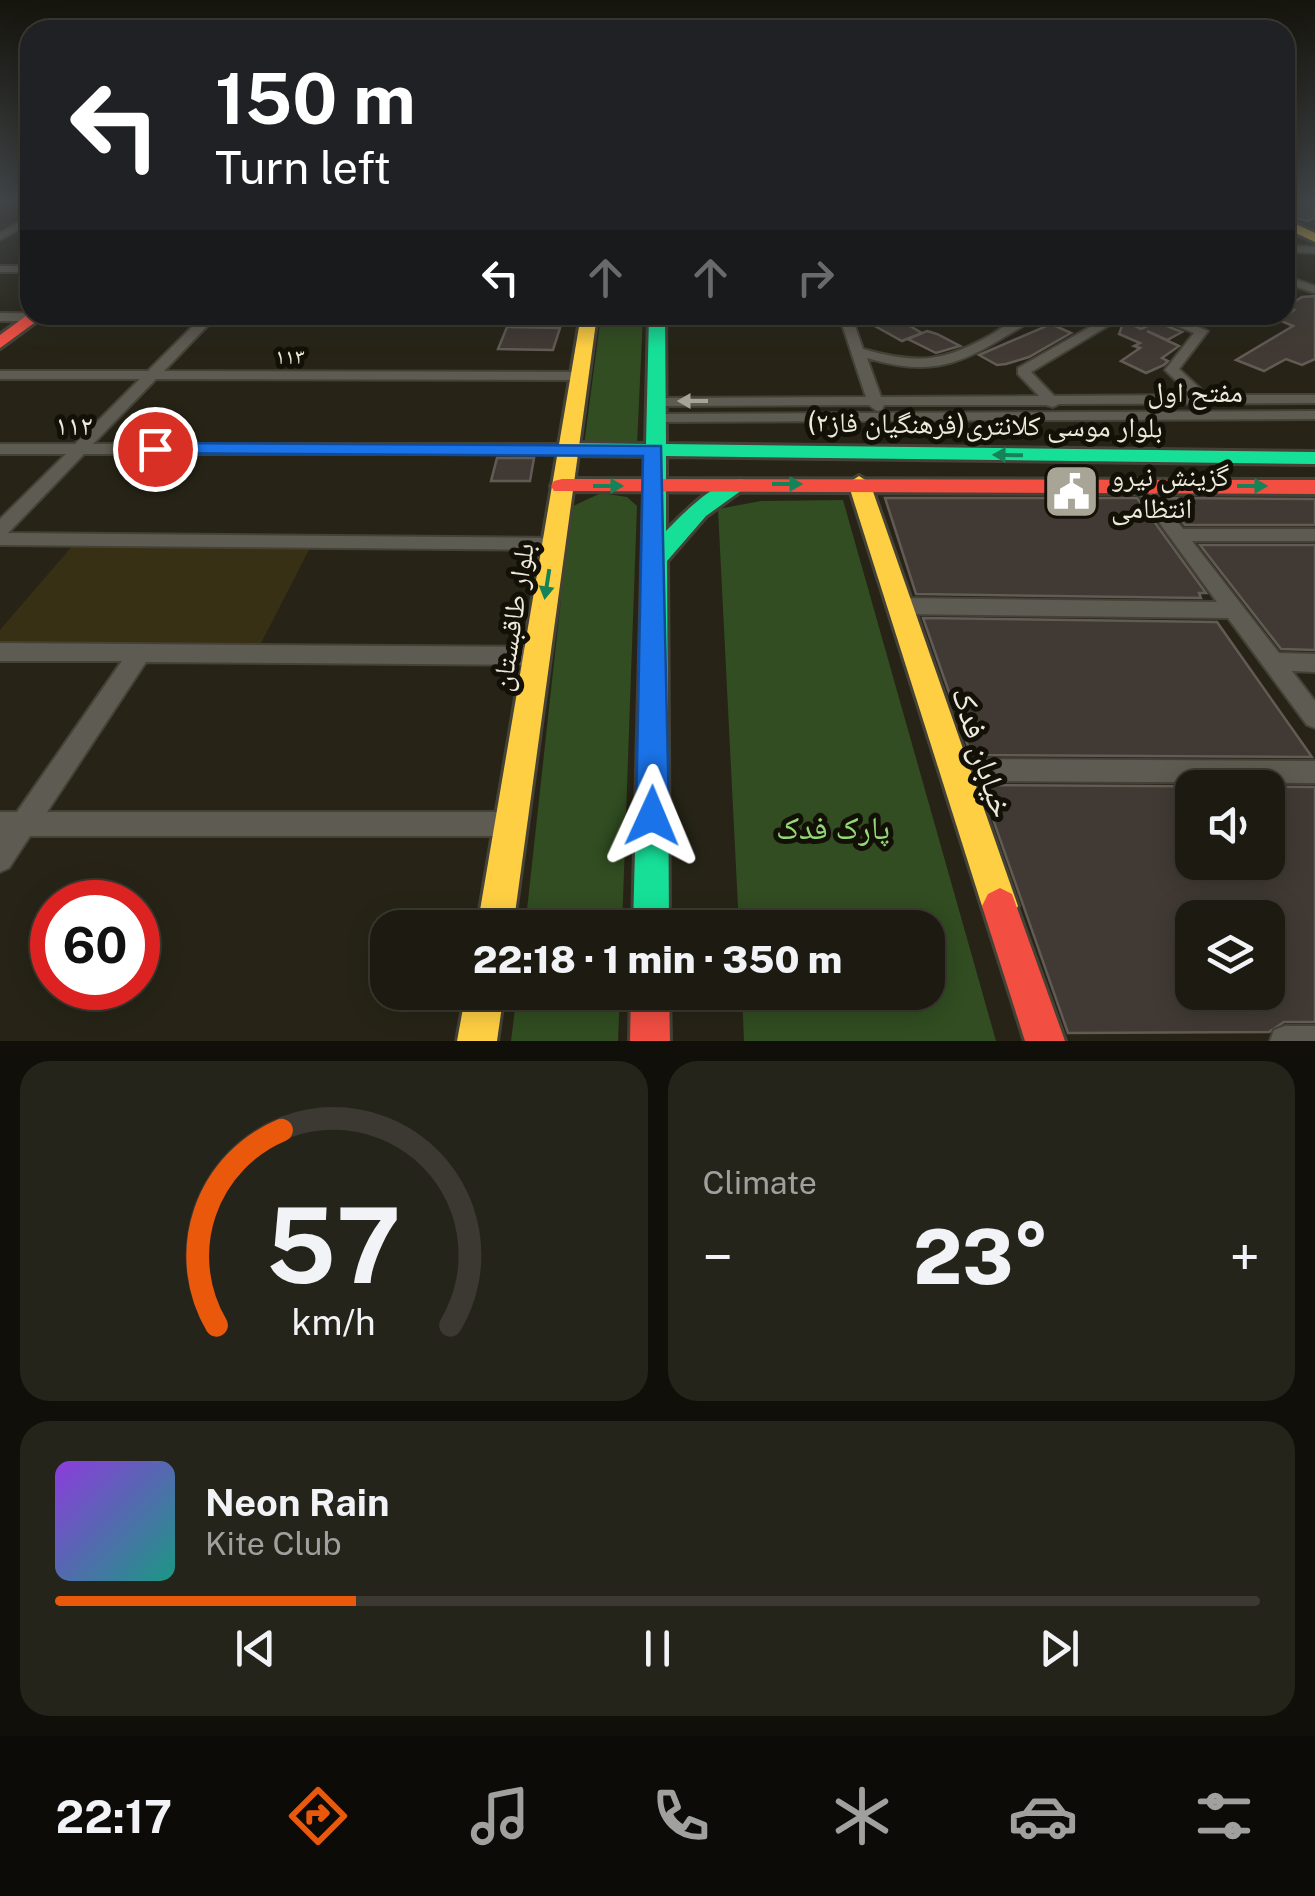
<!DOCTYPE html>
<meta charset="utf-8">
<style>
:root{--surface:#1d1b11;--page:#25241a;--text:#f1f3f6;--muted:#a0a19f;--line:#3b3931;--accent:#ea580c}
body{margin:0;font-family:"Public Sans","Noto Naskh Arabic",sans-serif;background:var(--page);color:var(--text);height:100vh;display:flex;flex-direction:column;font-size:38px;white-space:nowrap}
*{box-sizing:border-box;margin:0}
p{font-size:32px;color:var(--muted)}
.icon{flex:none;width:55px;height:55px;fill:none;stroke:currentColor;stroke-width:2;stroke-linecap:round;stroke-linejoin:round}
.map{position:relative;height:1041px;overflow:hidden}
.panel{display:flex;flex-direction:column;gap:20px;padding:20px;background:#100f09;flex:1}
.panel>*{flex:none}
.hud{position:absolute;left:20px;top:20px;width:1275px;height:305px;border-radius:30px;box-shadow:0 5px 25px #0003,0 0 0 2px var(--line);background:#202124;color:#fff;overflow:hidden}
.controls{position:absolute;left:1175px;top:770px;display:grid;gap:20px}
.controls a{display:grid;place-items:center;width:110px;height:110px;border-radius:20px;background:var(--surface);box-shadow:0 5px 25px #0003,0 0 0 2px var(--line);font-size:50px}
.speed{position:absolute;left:30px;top:880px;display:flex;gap:20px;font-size:50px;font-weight:700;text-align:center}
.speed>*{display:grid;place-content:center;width:130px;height:130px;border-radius:50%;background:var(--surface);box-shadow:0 5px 25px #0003,0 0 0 2px var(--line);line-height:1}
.speed .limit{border:15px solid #d22;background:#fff;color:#111}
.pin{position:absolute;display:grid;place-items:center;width:85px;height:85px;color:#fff;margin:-42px;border:5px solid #fff;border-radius:50%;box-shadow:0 2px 10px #0007}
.me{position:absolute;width:110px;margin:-55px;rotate:1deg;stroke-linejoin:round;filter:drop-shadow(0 0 8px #0008)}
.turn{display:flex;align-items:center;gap:35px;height:210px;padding:0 30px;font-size:45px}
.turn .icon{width:130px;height:130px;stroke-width:2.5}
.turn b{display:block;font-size:70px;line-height:85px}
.lanes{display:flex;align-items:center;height:95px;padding:0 30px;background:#0003;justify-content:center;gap:50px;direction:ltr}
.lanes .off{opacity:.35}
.big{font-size:75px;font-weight:800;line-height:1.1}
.panel .card{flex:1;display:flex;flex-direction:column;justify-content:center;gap:15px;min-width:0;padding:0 35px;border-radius:30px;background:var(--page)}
.panel .dial{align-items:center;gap:0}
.dial svg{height:260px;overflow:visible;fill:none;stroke:var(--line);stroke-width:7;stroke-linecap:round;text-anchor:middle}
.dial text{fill:var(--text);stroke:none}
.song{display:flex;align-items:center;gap:30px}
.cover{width:120px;height:120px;border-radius:15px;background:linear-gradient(135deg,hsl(270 70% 55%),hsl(170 70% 35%))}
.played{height:10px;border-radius:5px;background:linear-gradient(90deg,var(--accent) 25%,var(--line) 25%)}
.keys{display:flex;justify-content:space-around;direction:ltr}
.heat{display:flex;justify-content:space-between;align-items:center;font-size:55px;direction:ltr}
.panel .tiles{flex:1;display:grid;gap:20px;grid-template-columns:1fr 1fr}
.card:last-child{grid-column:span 2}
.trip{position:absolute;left:370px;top:910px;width:575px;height:100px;border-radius:30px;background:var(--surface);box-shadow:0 5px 25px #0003,0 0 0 2px var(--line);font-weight:800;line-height:100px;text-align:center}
.tabs{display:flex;height:160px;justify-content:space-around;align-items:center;background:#0c0b07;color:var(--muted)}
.tabs .icon{width:70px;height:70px}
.tabs .on{color:var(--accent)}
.tabs b{font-size:45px;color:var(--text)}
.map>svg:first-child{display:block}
</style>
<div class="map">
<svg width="1315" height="1041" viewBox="0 0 1315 1041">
<rect width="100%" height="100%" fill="#272417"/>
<path fill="#373014" d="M74,544L311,546L258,649L0,647V630Z"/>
<g fill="#314d21">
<path d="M601,315H643L637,445H584Z"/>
<path d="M601,493L627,497L637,506L622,927L525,928L571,507Z"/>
<path d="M843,500L996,1041H744L742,993L928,992V928L739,927L718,509L761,501Z"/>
<path d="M517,993H620L618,1041H511Z"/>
</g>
<g fill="#413a34" stroke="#625b55" stroke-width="2.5" fill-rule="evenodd">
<path d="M1297,202H1315V218L1307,221L1285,215V207Z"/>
<path d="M1315,296V359L1302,365L1286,359L1264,371L1236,360L1293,326L1281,321L1294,310L1286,307L1302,297Z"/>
<path d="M891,318L901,321L922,333L902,341L873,325Z"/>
<path d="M1124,321L1141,329L1157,322L1182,332L1167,340L1147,331L1179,346L1162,358L1168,361L1164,365L1146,373L1121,361L1140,348L1134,346L1140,343L1119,334Z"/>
<path d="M1051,324L1071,333L1029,357L1006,364L997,365L979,355Z"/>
<path d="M507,327L560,328L553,350L498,349Z"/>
<path d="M927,331L937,334L960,346L936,353L908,339Z"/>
<path d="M497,458H534L530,481H491Z"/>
<path d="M885,498H1137L1206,593H1199L1201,598L916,594Z"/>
<path d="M1164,498L1315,499V525H1185Z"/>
<path d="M1200,545H1315V650L1281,649Z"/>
<path d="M923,618L1217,622L1312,757L971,755Z"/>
<path d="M981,785L1315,787V1022H1284L1269,1032L1068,1033ZM1192,788H1268V862H1192ZM1192,918H1268V992H1192Z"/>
</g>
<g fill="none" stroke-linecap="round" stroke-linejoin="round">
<defs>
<g id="street">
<path d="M30,216V223L0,240V233Z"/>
<path d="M1285,246L1315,247V253L1285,252Z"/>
<rect x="0" y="266" width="30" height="6"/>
<path d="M1285,276L1315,286V293L1285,283Z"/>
<path d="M0,313L592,317L594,320L588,324L211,322L164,371L580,372L587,376L580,380L156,379L93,444H568L576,449L568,454H84L8,533L554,538L563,544L554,550L0,545V519L66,454H0V444H75L140,379H0V371H148L197,322L0,321Z"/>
<path d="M839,315H851L863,349C919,365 944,362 994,333C1009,323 1020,315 1038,315C1028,324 1016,330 1004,337C955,368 924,375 867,358L881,397L1039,396L1018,374V368L1111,315H1126L1031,372L1054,396L1191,395L1165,370L1194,333L1150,315H1168L1208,331L1179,369L1207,395H1315V403L1059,404L1053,407L1046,405H884L882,410L877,411L869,405L656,406L649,402L656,398L866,397Z"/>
<path d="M1315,411V419L656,422L649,418L656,414Z"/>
<path d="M1140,480L1146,481L1183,529H1315V541H1192L1279,653L1315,654V672L1292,671L1315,701V728L1307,725L1228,618L900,614L893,611L890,606L893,601L900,598L1217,602L1132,485Z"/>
<path d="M0,643L536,647L543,650L546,656L543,662L536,665L146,662L47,812H510L519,815L523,824L519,833L510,836H30L9,868L0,872V812H17L122,661H0Z"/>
<path d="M955,759L1315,761V783L955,781L947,778L943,770L947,762Z"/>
<path d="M1285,1026H1315V1041H1270L1274,1030Z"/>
</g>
<path id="fast" d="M649,315H665L666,444L1315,452V464L666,456V531C683,514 720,474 746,480L749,485L706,516L667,561L669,928H633L645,456L568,455L558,449L568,443L646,444Z"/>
<g id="slow">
<path d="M1285,219L1315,233V242L1285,228Z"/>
<path d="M581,315H597L513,928H477Z"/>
<path d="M859,476L870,483L1018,906L1012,918L1000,924L988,918L982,906L848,483Z"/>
<path d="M466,992H504L497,1041H457Z"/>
</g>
<g id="jam">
<path d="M30,313L45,315L0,348V335Z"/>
<path d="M562,479L1315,480V494L554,491L551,486L554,481Z"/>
<path d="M1000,888L1012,894L1065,1041H1025L982,906L988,894Z"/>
<path d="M631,992H669L670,1041H630Z"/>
</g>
</defs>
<use href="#street" stroke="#444137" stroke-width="4"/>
<use href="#fast" stroke="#444137" stroke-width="6"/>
<use href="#slow" stroke="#444137" stroke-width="6"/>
<use href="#jam" stroke="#444137" stroke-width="6"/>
<use href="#street" fill="#5e5c52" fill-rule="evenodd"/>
<use href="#fast" fill="#16e098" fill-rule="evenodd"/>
<use href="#slow" fill="#ffcf43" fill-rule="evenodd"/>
<use href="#jam" fill="#f24e42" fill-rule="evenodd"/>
</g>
<defs><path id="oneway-solid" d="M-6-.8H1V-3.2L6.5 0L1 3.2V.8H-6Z" transform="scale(2.5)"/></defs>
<use fill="#a6a397" href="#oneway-solid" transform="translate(693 401) rotate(180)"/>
<g fill="#158357">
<use href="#oneway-solid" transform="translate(1008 455) rotate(-179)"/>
<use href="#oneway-solid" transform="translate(787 484)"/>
<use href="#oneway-solid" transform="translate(608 486)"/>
<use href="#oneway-solid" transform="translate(1252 486)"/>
<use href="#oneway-solid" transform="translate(547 584) rotate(99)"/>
</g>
<linearGradient id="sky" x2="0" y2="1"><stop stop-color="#15140d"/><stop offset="0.58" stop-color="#414547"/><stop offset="1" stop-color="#414547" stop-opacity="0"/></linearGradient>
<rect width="1315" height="348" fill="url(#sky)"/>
<path fill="#1a73e8" stroke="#114b97" stroke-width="2.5" d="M155,443L661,446L669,816L664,828L652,832L641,828L636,816L643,456L148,453V445Z"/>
<defs>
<symbol id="civic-square" viewBox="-11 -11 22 22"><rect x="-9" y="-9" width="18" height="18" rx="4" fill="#a8a597" stroke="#131107"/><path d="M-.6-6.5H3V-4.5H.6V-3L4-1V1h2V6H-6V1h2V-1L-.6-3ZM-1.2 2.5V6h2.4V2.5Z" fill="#fff"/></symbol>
</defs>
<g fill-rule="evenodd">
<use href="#civic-square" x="1040" y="460" width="63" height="63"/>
</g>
<g text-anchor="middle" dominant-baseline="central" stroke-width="10" stroke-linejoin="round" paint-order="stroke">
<g font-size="22" fill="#edeadc" stroke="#131107">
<text x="290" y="356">۱۱۳</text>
</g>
<g font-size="28" fill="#edeadc" stroke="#131107">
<text x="1195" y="391">مفتح اول</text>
<text x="74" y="424">۱۱۲</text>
<text transform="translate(985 424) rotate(1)">بلوار موسی کلانتری(فرهنگیان فاز۲)</text>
<text transform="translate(512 617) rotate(-81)">بلوار طاقبستان</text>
</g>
<g font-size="28" fill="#edeadc" stroke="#131107" text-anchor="start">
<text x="1111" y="475">گزینش نیرو<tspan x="1111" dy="32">انتظامی</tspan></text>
</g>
<g font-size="32" fill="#edeadc" stroke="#131107">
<text transform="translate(983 752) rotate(72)">خیابان فدک</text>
</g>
<g font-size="32" fill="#94d976" stroke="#131107">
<text x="833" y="827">پارک فدک</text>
</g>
</g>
</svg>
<div class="controls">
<a><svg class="icon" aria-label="sound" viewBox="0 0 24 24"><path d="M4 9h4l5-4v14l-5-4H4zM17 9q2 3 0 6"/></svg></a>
<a><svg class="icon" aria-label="layers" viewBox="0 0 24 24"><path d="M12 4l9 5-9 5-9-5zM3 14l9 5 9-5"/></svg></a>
</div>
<div class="speed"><div class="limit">60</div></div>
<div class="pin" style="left:155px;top:449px;background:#d93025"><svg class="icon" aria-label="arrive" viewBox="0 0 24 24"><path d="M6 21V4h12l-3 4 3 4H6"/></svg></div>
<svg class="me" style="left:652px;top:816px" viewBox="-20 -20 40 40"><path d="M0-17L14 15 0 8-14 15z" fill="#1a73e8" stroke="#fff" stroke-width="4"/></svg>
<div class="trip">22:18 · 1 min · 350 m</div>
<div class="hud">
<div class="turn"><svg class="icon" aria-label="left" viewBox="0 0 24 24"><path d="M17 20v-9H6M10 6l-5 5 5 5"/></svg><div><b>150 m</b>Turn left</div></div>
<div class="lanes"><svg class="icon" aria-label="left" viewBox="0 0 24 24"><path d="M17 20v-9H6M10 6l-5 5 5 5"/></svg><svg class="icon off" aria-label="ahead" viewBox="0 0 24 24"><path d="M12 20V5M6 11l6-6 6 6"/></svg><svg class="icon off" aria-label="ahead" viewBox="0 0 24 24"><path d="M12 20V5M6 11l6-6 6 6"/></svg><svg class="icon off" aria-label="right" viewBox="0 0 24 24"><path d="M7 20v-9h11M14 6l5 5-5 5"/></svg></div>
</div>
</div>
<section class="panel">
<div class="tiles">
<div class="card dial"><svg viewBox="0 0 100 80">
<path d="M14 69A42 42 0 1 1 86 69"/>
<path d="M14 69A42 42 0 0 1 34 9" stroke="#ea580c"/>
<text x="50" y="56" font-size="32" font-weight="700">57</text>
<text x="50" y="72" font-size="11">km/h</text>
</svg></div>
<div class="card"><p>Climate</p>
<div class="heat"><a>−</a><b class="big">23°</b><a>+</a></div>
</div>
<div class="card">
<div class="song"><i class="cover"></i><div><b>Neon Rain</b><p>Kite Club</p></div></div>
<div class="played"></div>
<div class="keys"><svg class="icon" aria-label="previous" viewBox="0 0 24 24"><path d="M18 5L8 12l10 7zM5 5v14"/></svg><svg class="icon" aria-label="pause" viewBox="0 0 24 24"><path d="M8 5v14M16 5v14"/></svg><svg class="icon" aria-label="next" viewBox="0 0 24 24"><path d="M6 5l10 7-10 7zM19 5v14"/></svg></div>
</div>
</div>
</section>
<nav class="tabs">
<b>22:17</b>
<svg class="icon on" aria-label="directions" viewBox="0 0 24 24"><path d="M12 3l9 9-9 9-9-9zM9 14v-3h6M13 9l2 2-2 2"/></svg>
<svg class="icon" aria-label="music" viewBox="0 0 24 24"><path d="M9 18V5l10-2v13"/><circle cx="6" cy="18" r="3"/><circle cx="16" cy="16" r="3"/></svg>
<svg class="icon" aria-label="phone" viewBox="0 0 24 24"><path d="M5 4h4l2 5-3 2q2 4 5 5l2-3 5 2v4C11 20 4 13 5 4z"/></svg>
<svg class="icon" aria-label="climate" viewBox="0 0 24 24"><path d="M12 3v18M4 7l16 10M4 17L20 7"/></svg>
<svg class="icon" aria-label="car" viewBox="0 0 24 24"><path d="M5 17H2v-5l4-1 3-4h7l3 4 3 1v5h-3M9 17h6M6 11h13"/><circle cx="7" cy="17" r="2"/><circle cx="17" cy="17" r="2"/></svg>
<svg class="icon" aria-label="filters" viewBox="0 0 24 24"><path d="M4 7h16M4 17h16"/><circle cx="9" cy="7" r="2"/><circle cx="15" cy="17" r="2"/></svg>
</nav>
